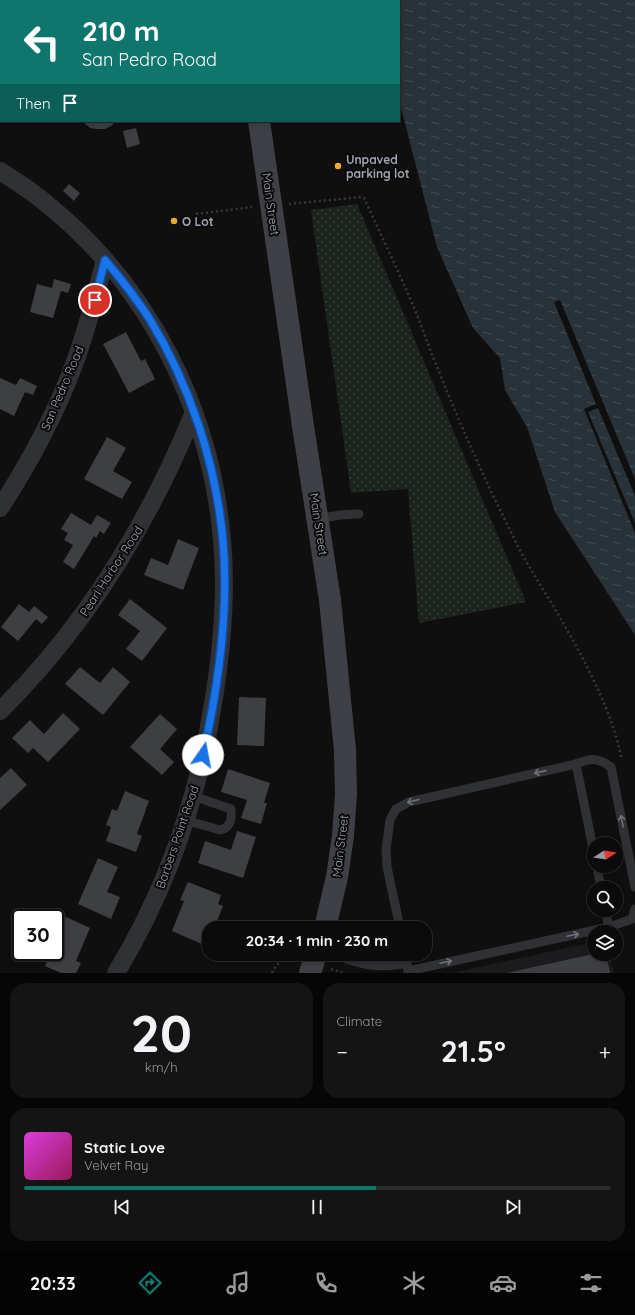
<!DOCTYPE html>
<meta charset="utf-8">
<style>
:root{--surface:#0b0b0c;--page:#141415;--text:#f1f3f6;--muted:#9a9b9d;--line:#2b2b2d;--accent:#0f766e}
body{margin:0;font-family:Quicksand,sans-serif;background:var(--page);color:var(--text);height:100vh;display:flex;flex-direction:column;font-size:15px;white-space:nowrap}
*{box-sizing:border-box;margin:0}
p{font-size:13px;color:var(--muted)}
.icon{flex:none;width:22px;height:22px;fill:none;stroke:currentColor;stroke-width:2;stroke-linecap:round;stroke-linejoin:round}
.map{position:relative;height:973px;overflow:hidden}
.panel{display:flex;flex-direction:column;gap:10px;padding:10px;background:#060607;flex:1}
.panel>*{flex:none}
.guide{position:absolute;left:0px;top:0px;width:400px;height:122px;box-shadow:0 2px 6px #0003,0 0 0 1px var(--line);background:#0f766e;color:#fff;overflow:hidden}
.needle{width:26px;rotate:78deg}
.buttons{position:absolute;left:587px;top:837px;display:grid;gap:8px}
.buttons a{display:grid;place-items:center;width:36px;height:36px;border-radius:50%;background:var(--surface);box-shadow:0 2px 6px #0003,0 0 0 1px var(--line);font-size:20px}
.speed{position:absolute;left:12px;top:909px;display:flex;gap:8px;font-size:20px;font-weight:700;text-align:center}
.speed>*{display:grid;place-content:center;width:52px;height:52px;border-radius:50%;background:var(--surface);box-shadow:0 2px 6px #0003,0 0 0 1px var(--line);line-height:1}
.speed .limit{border:2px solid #111;border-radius:6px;background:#fff;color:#111}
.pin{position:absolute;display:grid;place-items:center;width:34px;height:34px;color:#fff;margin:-17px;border:2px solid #fff;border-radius:50%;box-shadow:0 1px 4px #0007}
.me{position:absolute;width:44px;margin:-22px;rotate:12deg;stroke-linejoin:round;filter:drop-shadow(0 0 3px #0008)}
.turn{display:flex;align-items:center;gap:14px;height:84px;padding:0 16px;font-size:18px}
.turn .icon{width:52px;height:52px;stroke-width:2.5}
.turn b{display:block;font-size:28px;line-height:34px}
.then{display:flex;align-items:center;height:38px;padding:0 16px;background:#0003;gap:8px;font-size:15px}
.big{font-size:30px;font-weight:700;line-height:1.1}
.panel .tile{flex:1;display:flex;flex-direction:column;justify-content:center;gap:6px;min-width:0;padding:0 14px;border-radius:16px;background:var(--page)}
.panel .dial{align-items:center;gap:0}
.dial b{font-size:52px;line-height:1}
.song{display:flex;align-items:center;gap:12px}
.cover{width:48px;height:48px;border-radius:6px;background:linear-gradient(135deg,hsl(300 70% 55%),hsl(330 70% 35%))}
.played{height:4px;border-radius:2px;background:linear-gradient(90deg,var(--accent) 60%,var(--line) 60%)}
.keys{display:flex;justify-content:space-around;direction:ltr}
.heat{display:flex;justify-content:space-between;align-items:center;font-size:22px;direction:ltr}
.panel .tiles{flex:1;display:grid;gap:10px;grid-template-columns:1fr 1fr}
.tile:last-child{grid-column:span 2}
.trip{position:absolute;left:202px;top:921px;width:230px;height:40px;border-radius:16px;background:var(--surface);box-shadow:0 2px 6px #0003,0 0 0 1px var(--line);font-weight:700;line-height:40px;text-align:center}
.tab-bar{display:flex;height:64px;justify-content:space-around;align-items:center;background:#040405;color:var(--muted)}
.tab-bar .icon{width:28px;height:28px}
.tab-bar .selected{color:var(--accent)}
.tab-bar b{font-size:18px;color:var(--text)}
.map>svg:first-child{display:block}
</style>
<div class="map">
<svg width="635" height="973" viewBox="0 0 635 973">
<defs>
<pattern id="grass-dots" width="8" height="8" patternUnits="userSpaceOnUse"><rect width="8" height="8" fill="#1b231c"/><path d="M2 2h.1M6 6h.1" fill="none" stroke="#39403b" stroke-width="1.8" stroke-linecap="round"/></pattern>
<pattern id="water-ripples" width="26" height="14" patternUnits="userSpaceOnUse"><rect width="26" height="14" fill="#293238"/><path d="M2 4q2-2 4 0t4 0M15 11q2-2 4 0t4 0" fill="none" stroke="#454d52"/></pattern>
</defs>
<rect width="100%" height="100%" fill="#0f0f10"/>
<path fill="#1b1b1d" d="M594,942V954H609L614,973H451Z"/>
<path fill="url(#grass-dots)" d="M357,204L526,602L419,623L408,489L351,493L311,210Z"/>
<path fill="url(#water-ripples)" d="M373,0H635V635L555,512L527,427L505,390L500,358L473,328L437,247L399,100V1H373Z"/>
<path fill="#0f0f10" d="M560,300L635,479V496L598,408L588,412L635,523V533L584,409L596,404L554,302Z"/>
<g fill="#3e3f43">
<path d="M82,121H116L111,126L105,129H97L90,128Z"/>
<path d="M136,128L140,144L127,148L123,131Z"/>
<path d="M69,184L80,193L74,201L63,191Z"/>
<path d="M54,279L71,284L68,293L61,291L53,318L30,312L37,284L52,288Z"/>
<path d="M126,332L141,361L145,359L155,379L129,393L103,344Z"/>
<path d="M0,378L16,385L20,378L37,386L33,395L25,392L14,416L0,409Z"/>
<path d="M107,437L126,448L113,471L132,482L122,499L84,479Z"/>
<path d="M71,513L91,525L97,515L111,523L104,534L100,531L96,538L94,536L74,569L63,562L73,545L64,540L68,533L61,529Z"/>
<path d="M178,539L199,548L183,590L144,575L151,558L168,565Z"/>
<path d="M130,599L167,628L142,661L126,649L140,631L118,615Z"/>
<path d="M19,604L29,612L34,606L48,617L42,624L36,619L18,641L1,627Z"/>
<path d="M80,667L100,683L113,667L130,682L103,715L65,684Z"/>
<path d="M239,697L266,698L264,746L237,745Z"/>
<path d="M63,713L80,729L48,762L33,748L28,753L12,738L30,720L44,734Z"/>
<path d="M160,714L177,729L160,749L174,762L162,775L130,747Z"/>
<path d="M11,768L27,785L0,810V778Z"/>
<path d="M228,769L270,783L264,803H267L261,824L241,818L247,800L221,792Z"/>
<path d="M125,791L149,801L137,834L142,836L136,852L106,841L111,827L106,825L112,809L117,811Z"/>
<path d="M237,831L256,837L243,878L198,863L205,841L231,850Z"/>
<path d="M98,858L118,867L107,892L120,897L111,919L78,904Z"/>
<path d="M188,882L221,895L218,904L223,906L215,926L210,924L202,944L172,931L184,901L180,900Z"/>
<path d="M66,917L90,928L76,961L81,963L76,973H61L45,966L51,952H55V936L58,937Z"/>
<path d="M593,954H606L610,973H507Z"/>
</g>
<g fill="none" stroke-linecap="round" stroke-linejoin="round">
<g stroke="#36383c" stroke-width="2.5" stroke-dasharray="2 3" stroke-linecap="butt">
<path d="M289,204L361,197L364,198C380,233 397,268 412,303C421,323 427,344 436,364C459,422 484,479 512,534C524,560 539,583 554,607C581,654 611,706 622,760"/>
<path d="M196,214L252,207"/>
<path d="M331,969L343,973"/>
<path d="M272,973C277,963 284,955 296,957"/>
</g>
<g stroke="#303135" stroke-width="9">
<path d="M0,107H1"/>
<path d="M318,519L340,515L359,514"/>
<path d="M576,764L594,853"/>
<path d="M185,820L220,830C231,828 232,819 231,809L193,796"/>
<path d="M597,866L601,888"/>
<path d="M605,910L609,927"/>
<path d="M400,928L387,867L386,849L390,820L396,809L409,802L576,764C591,758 597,757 611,767L635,887"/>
<path d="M333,954C361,965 377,969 407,963"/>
<path d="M405,954L408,971L609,927L632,919L635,909"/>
</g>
<g stroke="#303135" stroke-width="18">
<path d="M0,171C16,181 33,192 48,205C150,287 211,411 222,540C227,592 222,647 214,698C199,795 167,889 116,973"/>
<path d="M0,508C30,462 56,413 75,362C87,329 96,294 105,260"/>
<path d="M0,711C87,625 148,525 194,412"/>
</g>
<g stroke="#3e4045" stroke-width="22">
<path d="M242,0V1"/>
<path d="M259,121L303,426L330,600L345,750L346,794L343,836L337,877L325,928"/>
<path d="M310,973L316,954"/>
</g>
</g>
<defs><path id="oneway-shaft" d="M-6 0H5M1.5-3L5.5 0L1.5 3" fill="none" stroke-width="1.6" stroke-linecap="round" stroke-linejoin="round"/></defs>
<g stroke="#6e7179">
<use href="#oneway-shaft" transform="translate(540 772) rotate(167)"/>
<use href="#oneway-shaft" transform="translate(413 801) rotate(165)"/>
<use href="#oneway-shaft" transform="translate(622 821) rotate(-101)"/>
<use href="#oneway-shaft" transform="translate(573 935) rotate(-12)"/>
<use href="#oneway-shaft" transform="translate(446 962) rotate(-12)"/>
</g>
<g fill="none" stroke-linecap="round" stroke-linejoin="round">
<defs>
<path id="route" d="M95,300L105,260C121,279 136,298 149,318C190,385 216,463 223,541C229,609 218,688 203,755"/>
</defs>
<use href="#route" stroke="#114b97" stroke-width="10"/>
<use href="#route" stroke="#1a73e8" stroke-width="7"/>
</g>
<g fill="#f1a826" stroke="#0a0a0b" stroke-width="1.5">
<circle cx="338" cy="166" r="4"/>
<circle cx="174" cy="221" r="4"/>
</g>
<g text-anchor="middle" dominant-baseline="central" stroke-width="4" stroke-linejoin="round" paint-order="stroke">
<g font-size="12" font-weight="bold" fill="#a0a6b1" stroke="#0a0a0b" text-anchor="start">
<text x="346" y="159">Unpaved<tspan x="346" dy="14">parking lot</tspan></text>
<text x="182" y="221">O Lot</text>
</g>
<g font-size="12" fill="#a0a6b1" stroke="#0a0a0b">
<text transform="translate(271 204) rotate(82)">Main Street</text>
<text transform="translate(62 388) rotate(-67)">San Pedro Road</text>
<text transform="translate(319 524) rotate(81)">Main Street</text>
<text transform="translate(111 571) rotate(-57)">Pearl Harbor Road</text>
<text transform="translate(177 837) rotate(-71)">Barbers Point Road</text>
<text transform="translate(340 846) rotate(-83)">Main Street</text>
</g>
</g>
</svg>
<div class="buttons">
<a><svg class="needle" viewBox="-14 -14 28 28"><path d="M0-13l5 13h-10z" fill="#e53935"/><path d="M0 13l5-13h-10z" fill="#9a9b9d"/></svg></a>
<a><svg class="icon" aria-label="search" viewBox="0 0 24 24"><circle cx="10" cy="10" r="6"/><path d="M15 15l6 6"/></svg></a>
<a><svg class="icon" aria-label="layers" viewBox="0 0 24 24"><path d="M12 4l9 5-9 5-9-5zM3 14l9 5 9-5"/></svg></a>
</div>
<div class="speed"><div class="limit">30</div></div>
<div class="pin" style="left:95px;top:300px;background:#d93025"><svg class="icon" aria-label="arrive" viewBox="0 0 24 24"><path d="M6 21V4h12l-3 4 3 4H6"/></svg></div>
<svg class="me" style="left:203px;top:755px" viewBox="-20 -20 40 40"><circle r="19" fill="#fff"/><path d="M0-13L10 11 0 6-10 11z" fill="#1a73e8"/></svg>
<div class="trip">20:34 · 1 min · 230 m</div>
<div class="guide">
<div class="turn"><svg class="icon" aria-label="left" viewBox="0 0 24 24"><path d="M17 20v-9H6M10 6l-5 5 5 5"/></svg><div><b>210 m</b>San Pedro Road</div></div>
<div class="then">Then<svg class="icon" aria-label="arrive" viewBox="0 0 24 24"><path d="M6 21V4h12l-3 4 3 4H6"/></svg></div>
</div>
</div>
<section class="panel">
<div class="tiles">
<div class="tile dial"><b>20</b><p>km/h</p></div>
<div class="tile"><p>Climate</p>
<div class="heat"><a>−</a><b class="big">21.5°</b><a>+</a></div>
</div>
<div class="tile">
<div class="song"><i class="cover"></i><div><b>Static Love</b><p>Velvet Ray</p></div></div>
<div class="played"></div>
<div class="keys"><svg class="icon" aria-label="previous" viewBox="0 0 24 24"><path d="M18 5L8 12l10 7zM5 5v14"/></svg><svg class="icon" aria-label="pause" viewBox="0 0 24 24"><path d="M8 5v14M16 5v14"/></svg><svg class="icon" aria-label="next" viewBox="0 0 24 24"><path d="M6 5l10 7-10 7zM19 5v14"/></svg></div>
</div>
</div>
</section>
<nav class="tab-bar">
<b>20:33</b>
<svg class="icon selected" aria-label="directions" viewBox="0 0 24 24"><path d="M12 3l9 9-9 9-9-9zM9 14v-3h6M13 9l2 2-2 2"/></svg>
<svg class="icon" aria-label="music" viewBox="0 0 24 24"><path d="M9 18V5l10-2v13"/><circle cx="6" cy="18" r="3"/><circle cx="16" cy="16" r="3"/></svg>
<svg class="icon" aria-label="phone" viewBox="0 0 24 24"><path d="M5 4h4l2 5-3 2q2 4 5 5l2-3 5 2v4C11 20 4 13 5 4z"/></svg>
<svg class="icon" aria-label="climate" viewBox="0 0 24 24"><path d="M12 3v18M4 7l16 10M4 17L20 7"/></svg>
<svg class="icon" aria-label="car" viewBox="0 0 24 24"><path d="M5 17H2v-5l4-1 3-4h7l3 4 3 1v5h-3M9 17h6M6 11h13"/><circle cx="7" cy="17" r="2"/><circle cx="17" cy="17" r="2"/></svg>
<svg class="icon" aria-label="filters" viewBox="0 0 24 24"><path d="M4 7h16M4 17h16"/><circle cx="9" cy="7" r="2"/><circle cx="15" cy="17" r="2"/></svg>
</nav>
